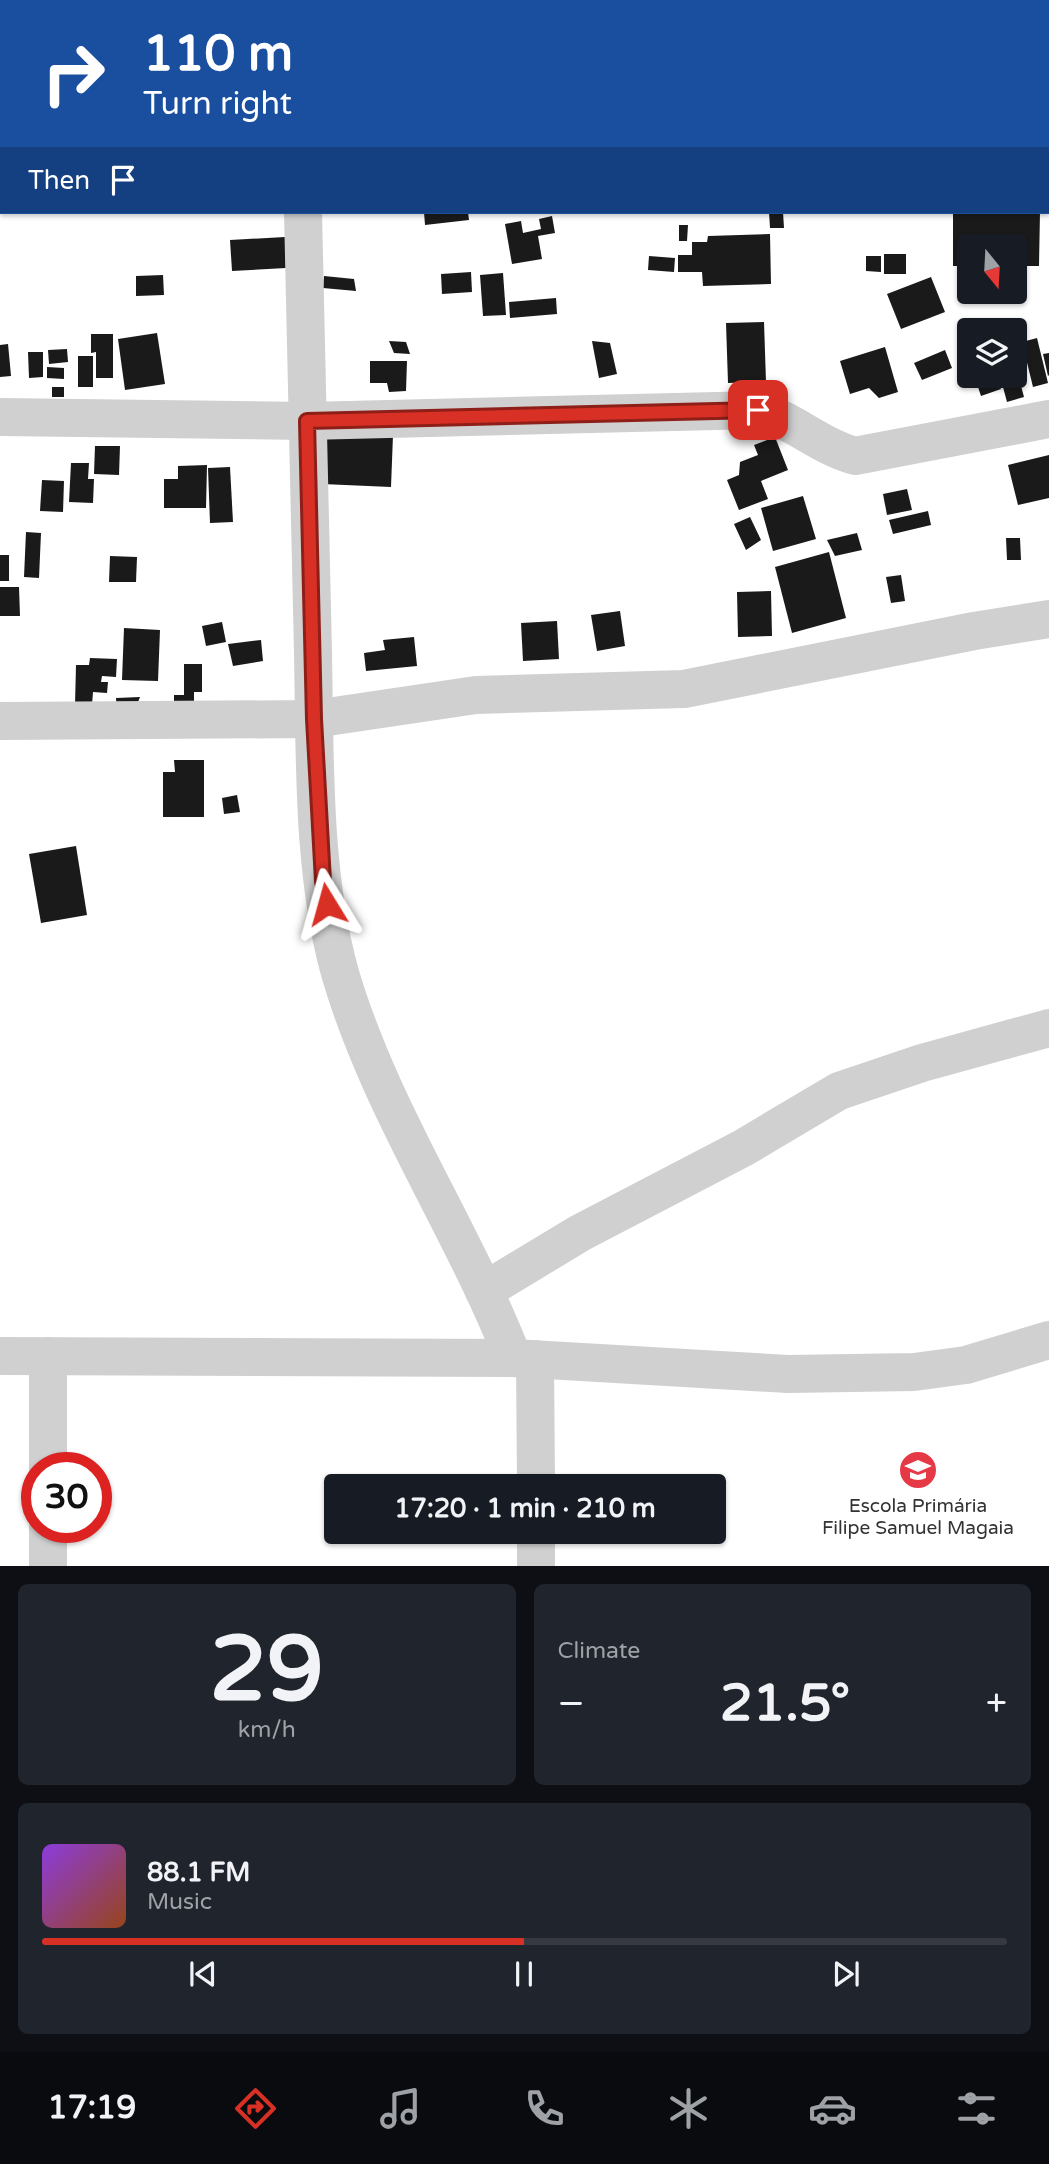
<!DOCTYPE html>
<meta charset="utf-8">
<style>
:root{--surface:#171b24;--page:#20242c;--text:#f1f3f6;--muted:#9ea1a6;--line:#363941;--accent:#d93025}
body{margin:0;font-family:"Varela Round",sans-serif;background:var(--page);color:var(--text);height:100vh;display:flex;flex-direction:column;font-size:26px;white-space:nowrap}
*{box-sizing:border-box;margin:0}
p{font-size:23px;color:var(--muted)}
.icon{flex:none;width:38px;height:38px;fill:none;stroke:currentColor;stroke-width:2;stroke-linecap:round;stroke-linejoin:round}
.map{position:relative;height:1566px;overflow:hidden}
.details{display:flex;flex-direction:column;gap:18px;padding:18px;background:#0d0f14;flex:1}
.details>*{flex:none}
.hud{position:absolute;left:0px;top:0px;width:1050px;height:214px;box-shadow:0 2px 5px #0004;background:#1a4fa0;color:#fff;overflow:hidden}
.needle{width:46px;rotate:162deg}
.controls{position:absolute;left:957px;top:234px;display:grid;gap:14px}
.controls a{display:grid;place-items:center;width:70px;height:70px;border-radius:7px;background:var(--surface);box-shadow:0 2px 5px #0004;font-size:35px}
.speed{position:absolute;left:21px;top:1452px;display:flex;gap:14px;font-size:35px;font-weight:700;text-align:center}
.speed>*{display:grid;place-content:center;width:91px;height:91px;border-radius:50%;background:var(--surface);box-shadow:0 2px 5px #0004;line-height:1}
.speed .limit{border:10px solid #d22;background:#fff;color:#111}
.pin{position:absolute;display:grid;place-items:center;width:60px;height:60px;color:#fff;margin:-30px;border-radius:14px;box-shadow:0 4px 10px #0006}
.me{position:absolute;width:77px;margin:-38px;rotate:352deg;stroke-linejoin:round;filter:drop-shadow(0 0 5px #0008)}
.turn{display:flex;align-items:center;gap:24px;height:147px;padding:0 28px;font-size:32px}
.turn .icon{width:91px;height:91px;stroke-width:2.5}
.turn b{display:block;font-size:49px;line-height:60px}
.then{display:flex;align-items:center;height:66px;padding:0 28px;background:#0003;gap:14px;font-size:26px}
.big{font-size:52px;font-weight:800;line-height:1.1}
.details .widget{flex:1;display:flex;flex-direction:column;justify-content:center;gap:10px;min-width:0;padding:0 24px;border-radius:10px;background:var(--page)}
.details .dial{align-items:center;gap:0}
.dial b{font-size:91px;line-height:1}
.song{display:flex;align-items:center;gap:21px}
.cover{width:84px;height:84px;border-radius:10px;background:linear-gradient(135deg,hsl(270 70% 55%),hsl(20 70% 35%))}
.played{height:7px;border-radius:4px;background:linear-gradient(90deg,var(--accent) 50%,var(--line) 50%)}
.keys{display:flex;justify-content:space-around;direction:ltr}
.heat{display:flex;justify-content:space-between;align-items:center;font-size:38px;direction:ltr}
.details .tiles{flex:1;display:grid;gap:18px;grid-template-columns:1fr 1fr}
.widget:last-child{grid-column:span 2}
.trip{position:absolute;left:324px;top:1474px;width:402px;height:70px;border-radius:7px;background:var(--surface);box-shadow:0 2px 5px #0004;font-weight:800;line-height:70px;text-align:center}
.dock{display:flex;height:112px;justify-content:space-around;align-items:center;background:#090b0e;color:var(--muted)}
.dock .icon{width:49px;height:49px}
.dock .selected{color:var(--accent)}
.dock b{font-size:32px;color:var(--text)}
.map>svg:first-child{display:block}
</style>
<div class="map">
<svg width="1049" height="1566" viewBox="0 0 1049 1566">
<rect width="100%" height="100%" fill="#fff"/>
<g fill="#1a1a1a">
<path d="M424,212H468L469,220L425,225Z"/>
<path d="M769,212H783L784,228H770Z"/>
<path d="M953,212H1040L1039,266H1015V247H970V266H953Z"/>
<path d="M552,216L555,233L538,236L542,259L512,264L505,224L521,221L523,233L541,229L539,219Z"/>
<path d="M679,225H688L687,241H679Z"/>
<path d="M770,234L771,284L703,286L702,272H678V255H692V242H707L708,236Z"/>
<path d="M285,237L286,268L232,271L230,240Z"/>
<rect x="884" y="254" width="22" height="20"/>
<path d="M649,256L675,258L674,272L648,270Z"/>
<path d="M866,256H881V272L866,271Z"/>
<path d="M471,272L472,292L442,294L441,274Z"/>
<path d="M503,273L506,315L483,316L480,275Z"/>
<path d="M163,275L164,295L136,296V276Z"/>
<path d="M324,276L354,279L356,291L323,288Z"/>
<path d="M931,277L945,312L901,329L887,294Z"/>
<path d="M556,298L557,314L510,318L509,302Z"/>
<path d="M764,322L766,382L728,383L726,323Z"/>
<path d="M157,333L165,384L125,390L118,339Z"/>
<path d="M91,334H113V378H96V352L91,353Z"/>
<path d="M1037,338L1048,383L1033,387L1022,342Z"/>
<path d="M389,341L406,342L410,354L394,353Z"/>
<path d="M592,341L610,343L617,374L599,378Z"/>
<path d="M8,344L11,376L0,377V345Z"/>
<path d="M885,347L898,392L879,398L869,388L850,394L840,361Z"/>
<path d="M67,349L68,362L49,364L48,350Z"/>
<path d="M945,350L952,368L922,380L914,363Z"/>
<path d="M28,352H43V377L29,378Z"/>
<path d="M1049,353V375L1048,376L1043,354Z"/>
<rect x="78" y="356" width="15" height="31"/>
<path d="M370,361H407L406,391L389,392L387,383H370Z"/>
<path d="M47,367L64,368V379L47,378Z"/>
<path d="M1015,371H1017L1024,397L1007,402L1000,376H1015Z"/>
<path d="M983,376H996L1001,389L981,396L976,381L984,379Z"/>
<rect x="52" y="387" width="12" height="10"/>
<path d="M324,432L393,435L391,487L322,484Z"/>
<path d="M775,437L788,470L761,481L768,499L739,510L727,480L739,475L740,462L758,455L754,445Z"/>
<path d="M95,446H120L119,475L94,474Z"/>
<path d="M1049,455V498L1018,505L1008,465Z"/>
<path d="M71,463H89L88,479H94L93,503L69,502Z"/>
<path d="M207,465L206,508H164V479H178V466Z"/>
<path d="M230,467L233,522L210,523L208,468Z"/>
<path d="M42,480L64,481L63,512L40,511Z"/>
<path d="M907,489L912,510L887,515L883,494Z"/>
<path d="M803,496L816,539L773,551L761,508Z"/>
<path d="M928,511L931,525L893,534L889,520Z"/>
<path d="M750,517L761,540L746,550L734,524Z"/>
<path d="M26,532L41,533L39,578L24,577Z"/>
<path d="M857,533L862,550L835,556L827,540Z"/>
<path d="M1006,538H1020L1021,560H1007Z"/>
<path d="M829,552L846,618L792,633L775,567Z"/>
<rect x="0" y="555" width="9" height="26"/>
<path d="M110,556L137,557L136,582H109Z"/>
<path d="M901,575L905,601L891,603L886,577Z"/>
<path d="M0,587H19L20,616H0Z"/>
<path d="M771,591L772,636L738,637L737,592Z"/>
<path d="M620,611L625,646L597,651L591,615Z"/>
<path d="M557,621L559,659L523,661L521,623Z"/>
<path d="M222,622L226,642L206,646L202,626Z"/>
<path d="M124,628L160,630L158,681L122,680Z"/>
<path d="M414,637L417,666L366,671L364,653L385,650L383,640Z"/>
<path d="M261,640L263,661L233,666L228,644Z"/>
<path d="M90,658L117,659L116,677L102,676L101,682H108L107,693L93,692L92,705H75L76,665H89Z"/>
<path d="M184,664H202V692H194V705L174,713V695H184Z"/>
<path d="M140,697L136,707L117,713L116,698Z"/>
<path d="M174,760H204V817H163V772H175Z"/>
<path d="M237,795L240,812L224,814L222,798Z"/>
<path d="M76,846L87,915L41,923L29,854Z"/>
</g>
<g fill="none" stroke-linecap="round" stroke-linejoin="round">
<g stroke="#d0d0d0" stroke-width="38">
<path d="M301,0V2"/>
<path d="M0,117H2"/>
<path d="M1048,117H1049"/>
<path d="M303,212C306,359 309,506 313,653C315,756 312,873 340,973C380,1110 462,1227 513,1358"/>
<path d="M0,417L307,421L758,410C793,420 819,446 855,456L1049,419"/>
<path d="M0,721L314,719L476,695L684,689L974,631L1049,619"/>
<path d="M484,1291L580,1233L743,1148L839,1091L922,1063L1049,1028"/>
<path d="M0,1356L513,1358L788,1374L914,1372L966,1365L1049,1340"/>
<path d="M535,1359L536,1486"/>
<path d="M48,1468V1356"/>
<path d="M536,1531V1566"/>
<path d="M48,1566V1528"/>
</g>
</g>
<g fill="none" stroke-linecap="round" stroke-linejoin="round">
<defs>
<path id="route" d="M327,904L323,881L314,719L307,421L758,410"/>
</defs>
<use href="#route" stroke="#8d1f18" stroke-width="18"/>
<use href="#route" stroke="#d93025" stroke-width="12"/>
</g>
<defs>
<symbol id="school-disc" viewBox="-11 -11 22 22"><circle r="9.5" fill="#e63946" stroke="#fff"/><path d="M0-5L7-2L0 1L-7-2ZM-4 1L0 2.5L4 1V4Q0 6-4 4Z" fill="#fff"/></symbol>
</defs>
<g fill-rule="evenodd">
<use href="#school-disc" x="896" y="1448" width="44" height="44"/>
</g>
<g text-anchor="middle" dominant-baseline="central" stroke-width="7" stroke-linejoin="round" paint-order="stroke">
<g font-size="19" fill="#333" stroke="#fff">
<text x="918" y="1506">Escola Primária<tspan x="918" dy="22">Filipe Samuel Magaia</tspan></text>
</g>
</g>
</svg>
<div class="controls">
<a><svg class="needle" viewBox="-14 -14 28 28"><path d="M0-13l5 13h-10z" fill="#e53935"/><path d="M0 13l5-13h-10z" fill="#9ea1a6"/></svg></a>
<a><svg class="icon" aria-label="layers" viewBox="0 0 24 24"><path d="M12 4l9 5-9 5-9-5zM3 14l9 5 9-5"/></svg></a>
</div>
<div class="speed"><div class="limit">30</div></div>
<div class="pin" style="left:758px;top:410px;background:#d93025"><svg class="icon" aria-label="arrive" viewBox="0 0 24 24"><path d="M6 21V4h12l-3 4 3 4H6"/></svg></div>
<svg class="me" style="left:327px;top:904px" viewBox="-20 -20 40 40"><path d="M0-17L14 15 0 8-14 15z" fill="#d93025" stroke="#fff" stroke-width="4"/></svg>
<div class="trip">17:20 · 1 min · 210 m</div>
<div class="hud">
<div class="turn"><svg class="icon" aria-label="right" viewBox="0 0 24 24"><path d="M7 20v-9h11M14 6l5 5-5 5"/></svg><div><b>110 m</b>Turn right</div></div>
<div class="then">Then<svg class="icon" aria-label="arrive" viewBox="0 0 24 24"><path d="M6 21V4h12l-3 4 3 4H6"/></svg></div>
</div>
</div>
<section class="details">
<div class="tiles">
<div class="widget dial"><b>29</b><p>km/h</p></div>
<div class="widget"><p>Climate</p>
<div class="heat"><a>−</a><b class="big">21.5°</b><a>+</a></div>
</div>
<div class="widget">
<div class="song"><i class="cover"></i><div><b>88.1 FM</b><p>Music</p></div></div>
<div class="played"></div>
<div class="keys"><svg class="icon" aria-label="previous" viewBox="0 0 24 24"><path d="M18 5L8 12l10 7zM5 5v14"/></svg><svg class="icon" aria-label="pause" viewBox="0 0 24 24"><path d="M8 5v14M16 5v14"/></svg><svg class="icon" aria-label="next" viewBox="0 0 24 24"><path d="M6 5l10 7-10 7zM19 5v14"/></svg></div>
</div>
</div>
</section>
<nav class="dock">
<b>17:19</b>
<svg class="icon selected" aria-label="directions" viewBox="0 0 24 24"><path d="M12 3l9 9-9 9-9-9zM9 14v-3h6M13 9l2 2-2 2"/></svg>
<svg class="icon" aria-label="music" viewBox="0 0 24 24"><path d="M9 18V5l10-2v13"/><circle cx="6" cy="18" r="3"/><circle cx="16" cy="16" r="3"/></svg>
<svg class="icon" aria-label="phone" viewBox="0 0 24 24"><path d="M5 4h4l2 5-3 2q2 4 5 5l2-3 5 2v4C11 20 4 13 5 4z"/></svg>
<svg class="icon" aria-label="climate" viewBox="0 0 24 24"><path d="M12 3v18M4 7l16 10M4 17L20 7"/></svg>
<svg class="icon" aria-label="car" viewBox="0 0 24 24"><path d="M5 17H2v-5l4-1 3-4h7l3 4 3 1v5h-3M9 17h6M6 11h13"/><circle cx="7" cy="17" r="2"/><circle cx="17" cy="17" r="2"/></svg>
<svg class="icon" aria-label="filters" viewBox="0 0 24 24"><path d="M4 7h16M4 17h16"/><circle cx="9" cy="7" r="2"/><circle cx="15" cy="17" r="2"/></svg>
</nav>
